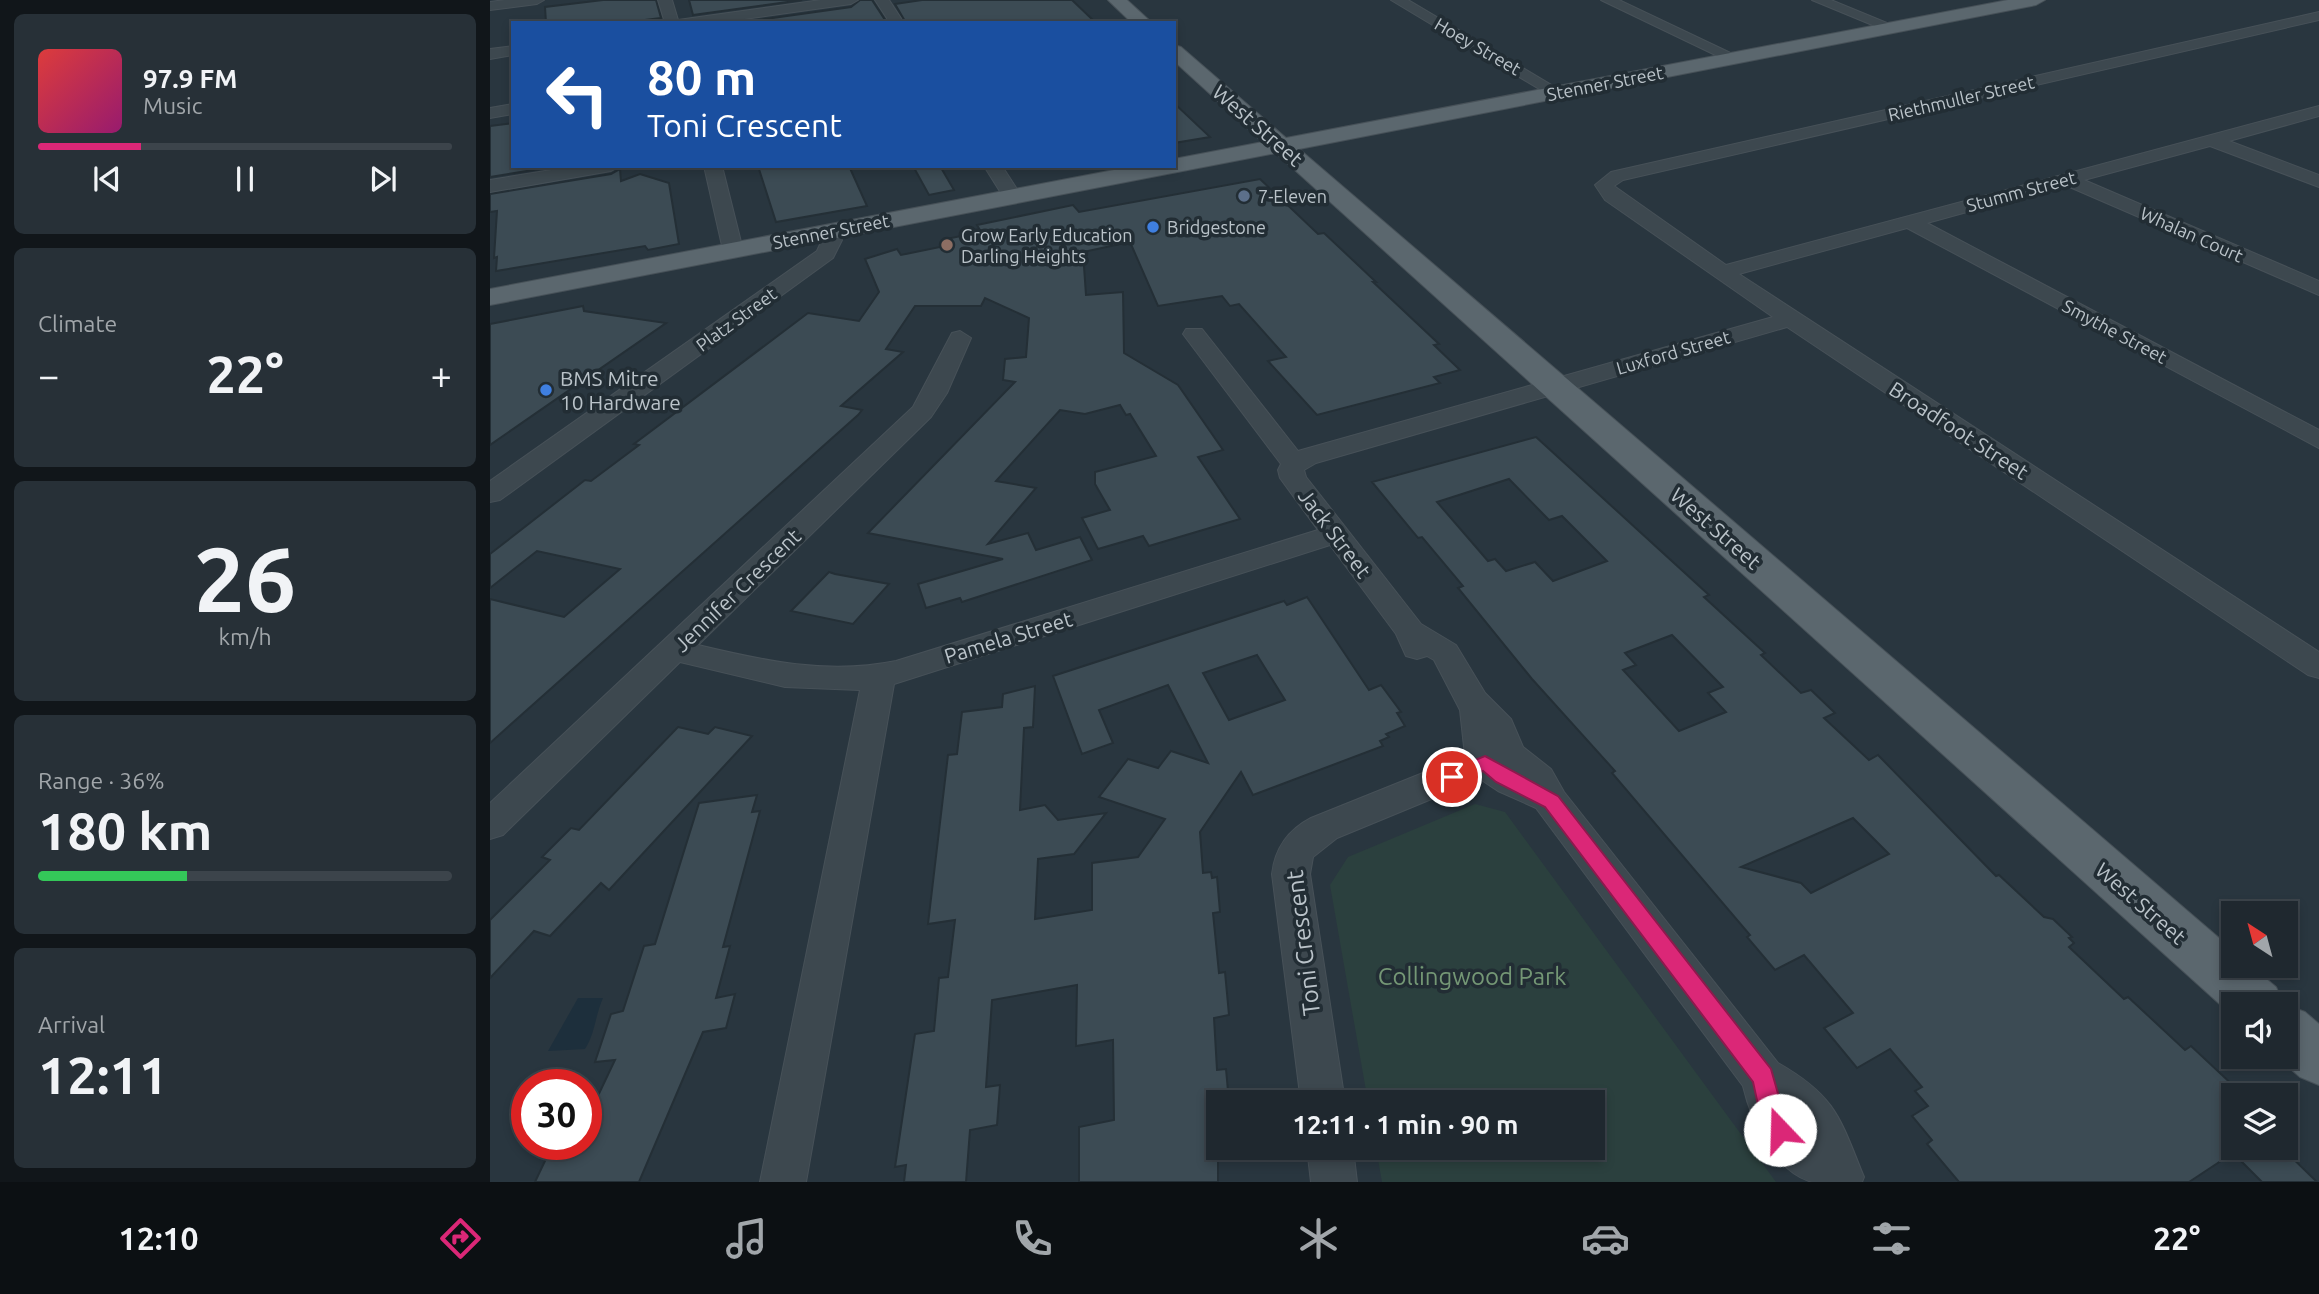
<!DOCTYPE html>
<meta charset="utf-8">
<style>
:root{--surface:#1f282f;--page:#273037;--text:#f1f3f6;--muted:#a1a6aa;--line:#3c444b;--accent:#db2777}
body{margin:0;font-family:Ubuntu,sans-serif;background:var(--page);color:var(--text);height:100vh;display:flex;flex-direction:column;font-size:26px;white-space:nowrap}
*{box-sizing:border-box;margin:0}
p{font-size:23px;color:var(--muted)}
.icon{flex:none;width:38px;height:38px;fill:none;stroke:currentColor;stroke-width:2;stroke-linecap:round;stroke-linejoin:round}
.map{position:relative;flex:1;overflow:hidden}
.details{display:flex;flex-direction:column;gap:14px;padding:14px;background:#11161a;width:490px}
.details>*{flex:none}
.guide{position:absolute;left:21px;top:21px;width:665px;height:147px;border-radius:0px;box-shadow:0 4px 10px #0003,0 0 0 2px var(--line);background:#1a4fa0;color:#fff;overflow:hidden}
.needle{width:46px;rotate:324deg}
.controls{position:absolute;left:1731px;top:901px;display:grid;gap:14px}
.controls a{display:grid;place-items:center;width:77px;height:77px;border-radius:0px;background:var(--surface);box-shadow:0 4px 10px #0003,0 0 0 2px var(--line);font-size:35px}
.speed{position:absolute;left:21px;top:1069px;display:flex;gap:14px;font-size:35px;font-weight:700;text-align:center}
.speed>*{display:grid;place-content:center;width:91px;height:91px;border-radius:50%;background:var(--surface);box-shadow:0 4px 10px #0003,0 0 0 2px var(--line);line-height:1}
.speed .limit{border:10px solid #d22;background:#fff;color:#111}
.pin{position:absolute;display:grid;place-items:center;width:60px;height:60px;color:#fff;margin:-30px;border:4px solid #fff;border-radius:50%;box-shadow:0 2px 7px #0007}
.me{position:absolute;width:77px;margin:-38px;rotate:339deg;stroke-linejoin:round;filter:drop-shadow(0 0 5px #0008)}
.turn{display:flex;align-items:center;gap:24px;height:147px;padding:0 21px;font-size:32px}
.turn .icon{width:91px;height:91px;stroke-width:2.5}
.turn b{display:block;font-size:49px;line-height:60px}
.big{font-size:52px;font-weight:700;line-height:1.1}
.details .tile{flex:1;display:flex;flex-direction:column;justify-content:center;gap:10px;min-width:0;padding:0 24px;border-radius:10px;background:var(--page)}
.details .dial{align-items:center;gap:0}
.dial b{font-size:91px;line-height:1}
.song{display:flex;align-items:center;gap:21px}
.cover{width:84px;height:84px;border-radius:10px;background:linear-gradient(135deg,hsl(0 70% 55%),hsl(320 70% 35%))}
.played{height:7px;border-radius:4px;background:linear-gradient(90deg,var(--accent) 25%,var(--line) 25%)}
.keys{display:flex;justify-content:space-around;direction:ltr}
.heat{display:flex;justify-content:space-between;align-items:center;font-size:38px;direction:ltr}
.charge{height:10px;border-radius:5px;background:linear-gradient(90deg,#34c759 36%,var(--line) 0)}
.trip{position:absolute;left:716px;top:1090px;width:399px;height:70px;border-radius:0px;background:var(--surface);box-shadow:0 4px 10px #0003,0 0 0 2px var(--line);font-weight:700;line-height:70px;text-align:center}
.tabs{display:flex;height:112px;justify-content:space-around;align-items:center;background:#0c1013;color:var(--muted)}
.tabs .icon{width:49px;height:49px}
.tabs .current{color:var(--accent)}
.tabs b{font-size:32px;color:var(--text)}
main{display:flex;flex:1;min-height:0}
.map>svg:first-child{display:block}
</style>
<main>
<section class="details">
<div class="tile">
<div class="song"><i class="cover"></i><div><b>97.9 FM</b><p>Music</p></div></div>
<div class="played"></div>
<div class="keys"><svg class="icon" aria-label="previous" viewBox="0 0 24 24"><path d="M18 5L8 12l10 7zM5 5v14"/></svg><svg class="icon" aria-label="pause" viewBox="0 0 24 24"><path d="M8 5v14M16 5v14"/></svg><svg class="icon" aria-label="next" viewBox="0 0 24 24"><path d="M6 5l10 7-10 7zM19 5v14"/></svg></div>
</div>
<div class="tile"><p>Climate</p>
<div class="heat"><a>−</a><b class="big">22°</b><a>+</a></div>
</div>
<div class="tile dial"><b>26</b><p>km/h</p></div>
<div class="tile"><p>Range · 36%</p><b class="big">180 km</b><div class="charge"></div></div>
<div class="tile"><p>Arrival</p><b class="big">12:11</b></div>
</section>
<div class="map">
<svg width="1829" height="1182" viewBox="0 0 1829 1182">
<rect width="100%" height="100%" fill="#29363f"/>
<path fill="#2b403e" d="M985,804L1015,812L1286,1182H892L886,1148H1102V1102H878L840,885L858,857Z"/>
<path fill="#1d2f3c" d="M88,998H113C105,1016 105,1034 95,1049L58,1051Z"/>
<g fill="#3c4b54" stroke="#242f36" stroke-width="2" fill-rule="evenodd">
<path d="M113,0H166L171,18L131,23H56L55,7Z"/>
<path d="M199,0H312L203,15Z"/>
<path d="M370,0H382L397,23H247L361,7Z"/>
<path d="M432,0H582L606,23H416L405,4Z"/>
<path d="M684,103L720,137L684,143Z"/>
<path d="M23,123V166H68L0,177V126Z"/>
<path d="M268,166H359L377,206L286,222Z"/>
<path d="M423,166H450L464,190L439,195Z"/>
<path d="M130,169L131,181L150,174L179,183L189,244L158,250L155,246L6,271L7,257L4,258L7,211L0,212V194L121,174Z"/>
<path d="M770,179L828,234L834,233L886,282H883L949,344L944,345L970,370L944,377L950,383L827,415L778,361L796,357L749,304L740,306L732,296L668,306L640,242L593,252L596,295L633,292L634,353L688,385L733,450L708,457L750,519L659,546L653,536L608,549L592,518L620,510L605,484V472L666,456L640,414L636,415L630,405L595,414L570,410L506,481L546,488L498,544L538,533L546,550L590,537L602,560L472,602L470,598L436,608L428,584L513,559L378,533L525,382L513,380L515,359L536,357L539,318L495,298L491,306H425L396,349L413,352L351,406L372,410L368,415L0,743V599L74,617L130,569L47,551L0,588V554L95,480L101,481L149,445L144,444L318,313L369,321L389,292L375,259L407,249L411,255L455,246L456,239L491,232L487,225L583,205L589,212Z"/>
<path d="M93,306L94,311L176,323L0,445V324Z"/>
<path d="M1046,437L1219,595L1214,597L1275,653L1271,655L1311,693L1321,690L1345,713L1334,718L1379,760L1388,755L1506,876L1509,875L1554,917L1563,919L1582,937L1579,938L1584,943L1579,947L1634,999L1638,997L1695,1050L1701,1046L1747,1089L1742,1092L1743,1148H1792L1827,1182H1772L1743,1153L1699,1182H1469L1437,1144L1442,1140L1422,1116L1438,1106L1425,1091L1432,1087L1400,1049L1367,1068L1334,1028L1363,1013L1314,955L1285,970L1257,937L1260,935L1122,773L1125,771L1042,679L968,588L973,586L932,537L928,538L882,482ZM1019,479L1059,520L1072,516L1117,561L1063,581L1045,562L1016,571L1005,559L998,561L947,502ZM1182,635L1233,687L1218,693L1236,712L1189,731L1133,670L1146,665L1135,653ZM1363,818L1399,854L1321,893L1311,883L1251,867Z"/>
<path d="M339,572L345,574L399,584L363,624L301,611Z"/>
<path d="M817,597L879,690L891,685L911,712L907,713L915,726L896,734L899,737L890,741L893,746L763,795L751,772L710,832L713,873L721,872L722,878L727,877L730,912L723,913L729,973L735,972L739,1015L724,1018L727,1070L736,1069L739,1102H728V1182H589V1127L624,1120L623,1040L586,1046L587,985L502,1000L496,1087L510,1085L507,1125L480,1130L476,1182H414L416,1165L405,1167L425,1034L444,1031L449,978L458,977L465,920L438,924L458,755L467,754L472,712L512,707L513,694L545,686L543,727L534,728L530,810L555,805L568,820L616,813L584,854L548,859L545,919L602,910V863L648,857L675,819L609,797L638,759L668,768L681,751L718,763L678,685L609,710L623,743L592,754L563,676L794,601L797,605ZM767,655L795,700L739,720L713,673Z"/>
<path d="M188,727L218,734L225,727L262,736L119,890L111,883L60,936L44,931L0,978V920L60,860L52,857L81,828L89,830Z"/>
<path d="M267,795L262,812L270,811L233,947L240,946L226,998L245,994L236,1028L213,1032L149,1182H45L63,1144H96V1121L125,1060L105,1062L121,1014L133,1011L154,946L165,944L209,803Z"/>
</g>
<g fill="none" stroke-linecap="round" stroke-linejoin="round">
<defs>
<g id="minor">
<path d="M15,0H54L47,4L0,10V2Z"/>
<path d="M168,0H182L188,20L331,0H368L361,4L226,23H175Z"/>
<path d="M385,0H399L414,23H400Z"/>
<path d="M901,0H918L1075,93L1067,98L1061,96Z"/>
<path d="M1111,0H1129L1251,58L1243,63L1238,61Z"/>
<path d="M1322,0H1341L1409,28L1397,31Z"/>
<path d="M1829,12V20L1133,180L1124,186L1236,265L1829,106V116L1739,141L1829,175V187L1720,146L1594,180L1829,281V295L1575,185L1437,223L1829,430V448L1417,228L1249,274L1829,652V678L1818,675L1297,327L826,463L814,470L816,477L931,624L966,645L995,693L1021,719L1033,747L1061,769L1074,792L1288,1063C1346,1096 1350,1118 1374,1177L1372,1182C1357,1182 1336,1182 1322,1182C1284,1171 1261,1120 1253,1086L1046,808L1008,791L990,779L847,838L823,857L820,874L855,1102H811L782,874C785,848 798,830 821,818L975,756L970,710L944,660L937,656L927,659L916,656L906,634L840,545L404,684L316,1182H270L370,690L295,687L190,662L13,835L0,839V803L423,407L462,333L470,331L481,338L457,393L441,417L208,645C275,661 338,675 406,661L828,530L790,478L788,470L791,464L693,334L696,329H712L808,451L1283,317L1115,200L1105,185L1121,172Z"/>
<path d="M23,46V55L0,59V49Z"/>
<path d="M23,104V114L0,118V108Z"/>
<path d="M86,166H130L121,171L0,192V180Z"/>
<path d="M214,166H232L253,250L250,254H236L233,250Z"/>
<path d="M494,166H512L532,197L530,201H516Z"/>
<path d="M340,226L347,228L352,240L343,258L10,500L0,502V481L327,251L332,240L330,232Z"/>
<path d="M817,1148H863L867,1182H821Z"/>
</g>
<g id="major">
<path d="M618,0H637L662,23H642Z"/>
<path d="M1518,0H1555L1546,5L809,149L1743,950V966H1761L1786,987L1793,1004H1743V1016L786,153L0,305V289L645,166H684V159L773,142L684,61V45L691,47L796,138Z"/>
<path d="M1796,1005L1815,1012L1829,1024V1085L1810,1077L1787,1057H1796Z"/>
</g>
</defs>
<use href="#minor" stroke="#475158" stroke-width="2"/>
<use href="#major" stroke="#475158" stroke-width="2"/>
<use href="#minor" fill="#3d484f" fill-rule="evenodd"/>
<use href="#major" fill="#5b676e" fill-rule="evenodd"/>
</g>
<path fill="#db2777" stroke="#8e194d" stroke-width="2" d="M995,756L1068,796L1281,1069L1293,1111L1302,1130L1299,1138L1290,1142L1282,1138L1270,1114L1263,1082L1055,807L1006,782L993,771L962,784L955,782L952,777L955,772Z"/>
<circle fill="#5c6f8a" stroke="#222d34" stroke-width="2.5" cx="754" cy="196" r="7"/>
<g fill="#3f7fe0" stroke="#222d34" stroke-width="2.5">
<circle cx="663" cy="227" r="7"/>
<circle cx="56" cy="390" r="7"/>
</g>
<circle fill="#8d6e63" stroke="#222d34" stroke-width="2.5" cx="457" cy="245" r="7"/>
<g text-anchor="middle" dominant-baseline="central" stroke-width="7" stroke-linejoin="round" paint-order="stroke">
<g font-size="18" fill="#bac3c9" stroke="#222d34">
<text transform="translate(988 46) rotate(30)">Hoey Street</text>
<text transform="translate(1115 83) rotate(-11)">Stenner Street</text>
<text transform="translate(1471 98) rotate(-13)">Riethmuller Street</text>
<text transform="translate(1531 191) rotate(-15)">Stumm Street</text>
<text transform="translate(341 231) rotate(-11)">Stenner Street</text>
<text transform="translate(1702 234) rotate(24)">Whalan Court</text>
<text transform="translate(246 319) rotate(-36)">Platz Street</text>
<text transform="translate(1625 331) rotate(28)">Smythe Street</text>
<text transform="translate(1183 352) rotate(-16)">Luxford Street</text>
</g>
<g font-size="18" fill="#bac3c9" stroke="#222d34" text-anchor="start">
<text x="768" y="196">7-Eleven</text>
<text x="677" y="227">Bridgestone</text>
<text x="471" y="235">Grow Early Education<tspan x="471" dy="21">Darling Heights</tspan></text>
</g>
<g font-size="21" fill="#bac3c9" stroke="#222d34">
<text transform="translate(768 125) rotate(41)">West Street</text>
<text transform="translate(1469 430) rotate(33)">Broadfoot Street</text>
<text transform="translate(1226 528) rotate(41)">West Street</text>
<text transform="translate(845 533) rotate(53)">Jack Street</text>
<text transform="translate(247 590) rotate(-44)">Jennifer Crescent</text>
<text transform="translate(518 637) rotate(-17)">Pamela Street</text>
<text transform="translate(1651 903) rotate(41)">West Street</text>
</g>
<g font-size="21" fill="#bac3c9" stroke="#222d34" text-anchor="start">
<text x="70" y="378">BMS Mitre<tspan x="70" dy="24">10 Hardware</tspan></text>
</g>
<g font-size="24" fill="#bac3c9" stroke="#222d34">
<text transform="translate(813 943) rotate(-97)">Toni Crescent</text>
</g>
<g font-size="24" fill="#749775" stroke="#222d34">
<text x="982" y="976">Collingwood Park</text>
</g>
</g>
</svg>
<div class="controls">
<a><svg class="needle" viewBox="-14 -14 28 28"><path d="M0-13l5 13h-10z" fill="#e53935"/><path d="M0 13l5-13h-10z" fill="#a1a6aa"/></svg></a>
<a><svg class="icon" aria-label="sound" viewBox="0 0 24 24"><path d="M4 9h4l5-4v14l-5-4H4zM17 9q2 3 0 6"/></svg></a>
<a><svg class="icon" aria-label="layers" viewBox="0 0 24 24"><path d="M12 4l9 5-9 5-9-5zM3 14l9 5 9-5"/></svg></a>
</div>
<div class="speed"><div class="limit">30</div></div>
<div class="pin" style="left:962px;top:777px;background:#d93025"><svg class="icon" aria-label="arrive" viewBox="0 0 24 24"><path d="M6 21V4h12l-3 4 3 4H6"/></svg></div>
<svg class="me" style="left:1290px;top:1130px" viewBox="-20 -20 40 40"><circle r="19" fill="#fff"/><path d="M0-13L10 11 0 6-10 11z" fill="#db2777"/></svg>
<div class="trip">12:11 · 1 min · 90 m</div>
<div class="guide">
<div class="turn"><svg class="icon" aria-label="left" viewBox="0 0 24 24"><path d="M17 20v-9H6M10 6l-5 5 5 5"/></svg><div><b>80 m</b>Toni Crescent</div></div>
</div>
</div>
</main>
<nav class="tabs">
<b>12:10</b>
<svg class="icon current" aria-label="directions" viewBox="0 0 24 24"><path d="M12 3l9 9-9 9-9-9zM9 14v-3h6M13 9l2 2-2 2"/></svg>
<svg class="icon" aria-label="music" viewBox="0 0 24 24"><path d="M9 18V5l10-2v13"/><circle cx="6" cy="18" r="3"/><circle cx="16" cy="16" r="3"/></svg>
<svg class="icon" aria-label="phone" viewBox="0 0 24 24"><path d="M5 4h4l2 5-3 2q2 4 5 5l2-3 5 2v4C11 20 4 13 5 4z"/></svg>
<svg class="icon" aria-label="climate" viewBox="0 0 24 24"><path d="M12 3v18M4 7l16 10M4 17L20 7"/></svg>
<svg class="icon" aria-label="car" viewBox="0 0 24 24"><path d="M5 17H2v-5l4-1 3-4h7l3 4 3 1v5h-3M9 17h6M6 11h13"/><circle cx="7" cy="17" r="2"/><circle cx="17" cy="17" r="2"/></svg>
<svg class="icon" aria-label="filters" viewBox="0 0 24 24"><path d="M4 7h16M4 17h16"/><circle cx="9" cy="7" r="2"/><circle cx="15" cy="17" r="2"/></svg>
<b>22°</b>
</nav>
